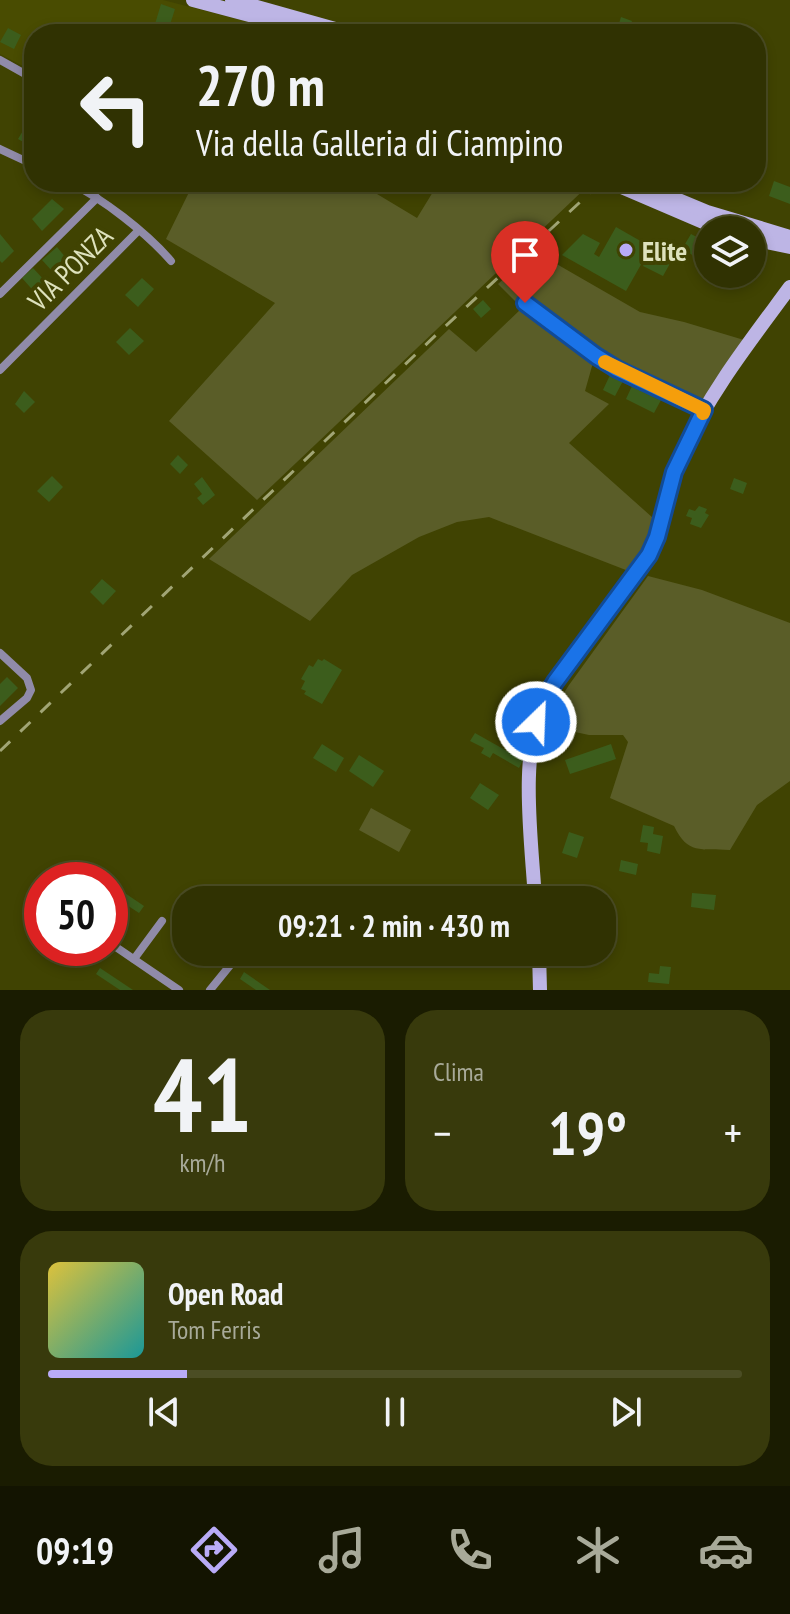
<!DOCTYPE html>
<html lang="it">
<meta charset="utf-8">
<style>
:root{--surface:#303202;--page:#383a0c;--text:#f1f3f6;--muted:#a8aa99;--line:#4b4d24;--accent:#b9abf7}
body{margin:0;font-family:"PT Sans Narrow",sans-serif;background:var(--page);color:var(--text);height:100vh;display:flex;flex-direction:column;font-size:30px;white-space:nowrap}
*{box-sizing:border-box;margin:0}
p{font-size:26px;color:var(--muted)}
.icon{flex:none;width:44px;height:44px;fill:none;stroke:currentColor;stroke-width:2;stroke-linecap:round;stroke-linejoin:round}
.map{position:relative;height:990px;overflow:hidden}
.details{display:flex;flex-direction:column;gap:20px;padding:20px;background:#1a1c01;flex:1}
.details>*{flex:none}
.banner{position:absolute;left:24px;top:24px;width:742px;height:168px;border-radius:32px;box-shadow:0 4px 12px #0003,0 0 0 2px var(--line);background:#303202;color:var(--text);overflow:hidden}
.buttons{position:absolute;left:694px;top:216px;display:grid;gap:16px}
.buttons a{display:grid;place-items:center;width:72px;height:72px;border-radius:50%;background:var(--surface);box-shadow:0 4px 12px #0003,0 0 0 2px var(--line);font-size:40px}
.speed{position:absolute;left:24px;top:862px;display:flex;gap:16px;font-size:40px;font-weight:700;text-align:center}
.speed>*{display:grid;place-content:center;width:104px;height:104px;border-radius:50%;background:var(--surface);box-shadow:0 4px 12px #0003,0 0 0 2px var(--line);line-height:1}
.speed .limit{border:12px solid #d22;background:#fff;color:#111}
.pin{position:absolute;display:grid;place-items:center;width:68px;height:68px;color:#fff;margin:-82px -34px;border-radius:50% 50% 50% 0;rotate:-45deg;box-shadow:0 0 8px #0007}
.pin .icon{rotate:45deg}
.me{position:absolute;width:88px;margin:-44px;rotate:24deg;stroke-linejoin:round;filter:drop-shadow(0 0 6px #0008)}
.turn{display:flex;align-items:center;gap:28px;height:168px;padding:0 40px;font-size:36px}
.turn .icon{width:104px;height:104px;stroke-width:2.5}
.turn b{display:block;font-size:56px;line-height:68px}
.big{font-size:60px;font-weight:700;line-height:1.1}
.details .card{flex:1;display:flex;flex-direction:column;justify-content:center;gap:12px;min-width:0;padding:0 28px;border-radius:32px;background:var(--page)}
.details .dial{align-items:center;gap:0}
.dial b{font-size:104px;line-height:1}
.song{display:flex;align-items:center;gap:24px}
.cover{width:96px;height:96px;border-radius:12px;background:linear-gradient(135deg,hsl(50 70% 55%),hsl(180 70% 35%))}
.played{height:8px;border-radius:4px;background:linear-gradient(90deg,var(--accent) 20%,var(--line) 20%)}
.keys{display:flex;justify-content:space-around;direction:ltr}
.heat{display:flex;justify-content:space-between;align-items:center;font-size:44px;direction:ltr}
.details .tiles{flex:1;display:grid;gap:20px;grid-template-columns:1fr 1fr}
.card:last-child{grid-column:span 2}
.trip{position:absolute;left:172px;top:886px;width:444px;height:80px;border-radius:32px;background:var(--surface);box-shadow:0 4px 12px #0003,0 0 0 2px var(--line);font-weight:700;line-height:80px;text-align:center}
.tab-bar{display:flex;height:128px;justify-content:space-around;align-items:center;background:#131401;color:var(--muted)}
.tab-bar .icon{width:56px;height:56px}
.tab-bar .on{color:var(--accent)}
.tab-bar b{font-size:36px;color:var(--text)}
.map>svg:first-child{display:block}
</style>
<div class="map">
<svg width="790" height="990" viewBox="0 0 790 990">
<rect width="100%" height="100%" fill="#404302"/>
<path fill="#494c01" d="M0,0H163L272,28L269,34H34V72L0,54Z"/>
<g fill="#5a5d28">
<path d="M194,182H357L417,218L439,182H592L257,500L169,421L275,303L166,239Z"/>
<path d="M534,251L640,312L684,322L744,340L702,404L623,368L596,352L585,391L609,404L569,443L653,518L646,550L631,572L489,517L457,522L419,537L352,575L310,621L209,559L449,329L476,352L522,308L498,284Z"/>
<path d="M648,576L702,590L790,623V781L757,805L730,850C700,848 688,855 674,826L610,798L628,742L623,735H589L547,726L551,713L569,685Z"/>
<path d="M371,808L411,830L399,852L359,830Z"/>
</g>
<g fill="#3c5d1c">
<path d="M161,4L175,9L169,28L155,24Z"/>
<path d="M621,17L632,21L627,34H601L604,25L617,30Z"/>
<path d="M8,28L21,35L14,49L0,42Z"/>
<path d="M27,124L34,128V148L18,139Z"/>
<path d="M774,181L790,187V204L769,196Z"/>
<path d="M52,199L64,209L42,231L32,219Z"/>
<path d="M616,227L651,247L626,291L562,255L583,234L600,243L594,254L599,257Z"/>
<path d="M0,234L14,251L2,263L0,261Z"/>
<path d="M691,234L708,243V264L682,249Z"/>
<path d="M57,247L66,258L52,271L42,260Z"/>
<path d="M652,249L672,260L663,276L643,266Z"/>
<path d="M33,268L58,295L46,305L22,278Z"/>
<path d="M142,278L154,289L138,307L125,295Z"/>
<path d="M483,300L491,309L481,318L473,309Z"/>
<path d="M130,328L144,341L129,355L116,342Z"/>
<path d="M610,375L623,381L615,396L603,390Z"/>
<path d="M632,386L661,400L654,413L626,399Z"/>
<path d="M24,391L35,402L24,413L15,404Z"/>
<path d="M178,455L188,465L180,474L170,464Z"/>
<path d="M52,476L63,487L49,502L37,491Z"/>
<path d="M202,477L215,495L203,505L197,498L202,494L194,484Z"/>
<path d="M734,478L747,483L743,494L730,489Z"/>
<path d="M699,506L707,509L705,513L709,515L701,528L690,524L692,518L686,516L689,509L695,511Z"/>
<path d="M102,579L116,591L103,605L90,592Z"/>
<path d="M318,659L322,661L324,659L342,670L322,704L304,694L306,691L301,689L305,681L301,679L309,665L313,667Z"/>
<path d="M7,677L18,688L0,706V684Z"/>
<path d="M475,733L523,760L519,768L493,753L490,758L481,753L484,748L470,741Z"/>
<path d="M322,744L344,758L336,772L313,758Z"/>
<path d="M611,744L616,759L570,774L565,760Z"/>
<path d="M359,755L384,771L373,787L349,771Z"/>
<path d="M480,783L499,795L488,810L470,798Z"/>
<path d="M643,825L654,827L653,834L663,836L660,854L647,851L648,843L640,842Z"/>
<path d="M569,832L584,837L577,858L562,853Z"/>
<path d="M621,860L638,864L636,875L619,871Z"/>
<path d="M110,883L144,906L139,913L110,894Z"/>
<path d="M692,893L716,895L714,910L691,907Z"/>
<path d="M660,966L671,967L669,984L648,982L649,973L659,974Z"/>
<path d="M100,968L133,990H120L96,974Z"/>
<path d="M244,972L270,990H256L240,979Z"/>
</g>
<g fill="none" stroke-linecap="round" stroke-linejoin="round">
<g stroke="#908ba9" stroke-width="8">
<path d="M0,60L34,79"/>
<path d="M0,149L34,165"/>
<path d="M69,182C103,199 146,232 171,261"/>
<path d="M0,294L97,198"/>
<path d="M525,303L596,356L617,369L704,410"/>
<path d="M0,370L138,231"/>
<path d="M0,653L27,678L31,690L27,698L0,721"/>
<path d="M110,943L179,990"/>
<path d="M134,959L162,921"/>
<path d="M210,990L232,963"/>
</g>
<g stroke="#bdb5e5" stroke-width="14">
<path d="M193,0L320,34"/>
<path d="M232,0L353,34"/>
<path d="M610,182L722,230"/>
<path d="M635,182L707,212L790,237"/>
<path d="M752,239L790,247"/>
<path d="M535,900C532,843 518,751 545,699C571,648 617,608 647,559C664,526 666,487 682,453C709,393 751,340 790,287"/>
<path d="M539,952L540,990"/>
</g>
<path stroke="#a1a575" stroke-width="3" stroke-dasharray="14 14" stroke-linecap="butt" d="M0,751L437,334L591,192"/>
</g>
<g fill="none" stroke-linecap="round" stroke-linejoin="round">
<defs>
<path id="route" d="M525,303L596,356L617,369L704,410L674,472L657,537L649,555L555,682L543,702L536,722"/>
</defs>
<use href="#route" stroke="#114b97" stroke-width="20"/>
<use href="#route" stroke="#1a73e8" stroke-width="14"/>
<path stroke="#f59e0b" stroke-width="14" d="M605,362L704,410L703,413"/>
</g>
<circle fill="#b9abf7" stroke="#404302" stroke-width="3" cx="626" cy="250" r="8"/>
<g text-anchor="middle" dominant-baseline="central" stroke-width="8" stroke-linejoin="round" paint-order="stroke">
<g font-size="28" font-weight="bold" fill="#dee2bd" stroke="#404302" text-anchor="start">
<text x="642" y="250">Elite</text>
</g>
<g font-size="28" fill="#dee2bd" stroke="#404302">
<text transform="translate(70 268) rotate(-45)">VIA PONZA</text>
</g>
</g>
</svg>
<div class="buttons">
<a><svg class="icon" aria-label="layers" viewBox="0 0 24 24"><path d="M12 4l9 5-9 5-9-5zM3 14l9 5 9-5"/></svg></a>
</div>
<div class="speed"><div class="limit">50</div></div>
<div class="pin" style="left:525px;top:303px;background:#d93025"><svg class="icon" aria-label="arrive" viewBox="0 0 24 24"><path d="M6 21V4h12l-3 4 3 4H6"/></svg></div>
<svg class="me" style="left:536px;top:722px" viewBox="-20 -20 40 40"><circle r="17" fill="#1a73e8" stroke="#fff" stroke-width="3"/><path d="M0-11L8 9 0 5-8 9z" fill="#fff"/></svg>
<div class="trip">09:21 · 2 min · 430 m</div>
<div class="banner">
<div class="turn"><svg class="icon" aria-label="left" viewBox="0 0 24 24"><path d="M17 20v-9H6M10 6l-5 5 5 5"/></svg><div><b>270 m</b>Via della Galleria di Ciampino</div></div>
</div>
</div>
<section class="details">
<div class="tiles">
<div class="card dial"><b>41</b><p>km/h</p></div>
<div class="card"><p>Clima</p>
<div class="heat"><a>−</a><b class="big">19°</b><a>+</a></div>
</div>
<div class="card">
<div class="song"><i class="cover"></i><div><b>Open Road</b><p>Tom Ferris</p></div></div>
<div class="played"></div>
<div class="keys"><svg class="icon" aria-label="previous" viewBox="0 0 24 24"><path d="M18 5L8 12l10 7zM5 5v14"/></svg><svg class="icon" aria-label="pause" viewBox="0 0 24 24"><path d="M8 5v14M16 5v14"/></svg><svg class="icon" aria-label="next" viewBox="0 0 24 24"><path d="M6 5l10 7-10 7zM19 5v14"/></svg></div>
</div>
</div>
</section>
<nav class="tab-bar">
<b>09:19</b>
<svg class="icon on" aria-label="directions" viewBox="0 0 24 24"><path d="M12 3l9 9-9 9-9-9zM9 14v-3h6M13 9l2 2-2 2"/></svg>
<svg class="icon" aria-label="music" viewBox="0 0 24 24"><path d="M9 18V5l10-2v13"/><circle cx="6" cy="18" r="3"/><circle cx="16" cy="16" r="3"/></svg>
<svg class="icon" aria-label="phone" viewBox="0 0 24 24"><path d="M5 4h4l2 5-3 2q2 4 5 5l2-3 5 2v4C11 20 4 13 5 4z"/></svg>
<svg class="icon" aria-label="climate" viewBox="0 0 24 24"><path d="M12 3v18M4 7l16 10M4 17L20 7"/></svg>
<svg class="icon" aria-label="car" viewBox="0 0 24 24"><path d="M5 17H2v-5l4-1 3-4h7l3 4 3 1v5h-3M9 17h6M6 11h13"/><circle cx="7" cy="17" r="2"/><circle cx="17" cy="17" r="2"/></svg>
</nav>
